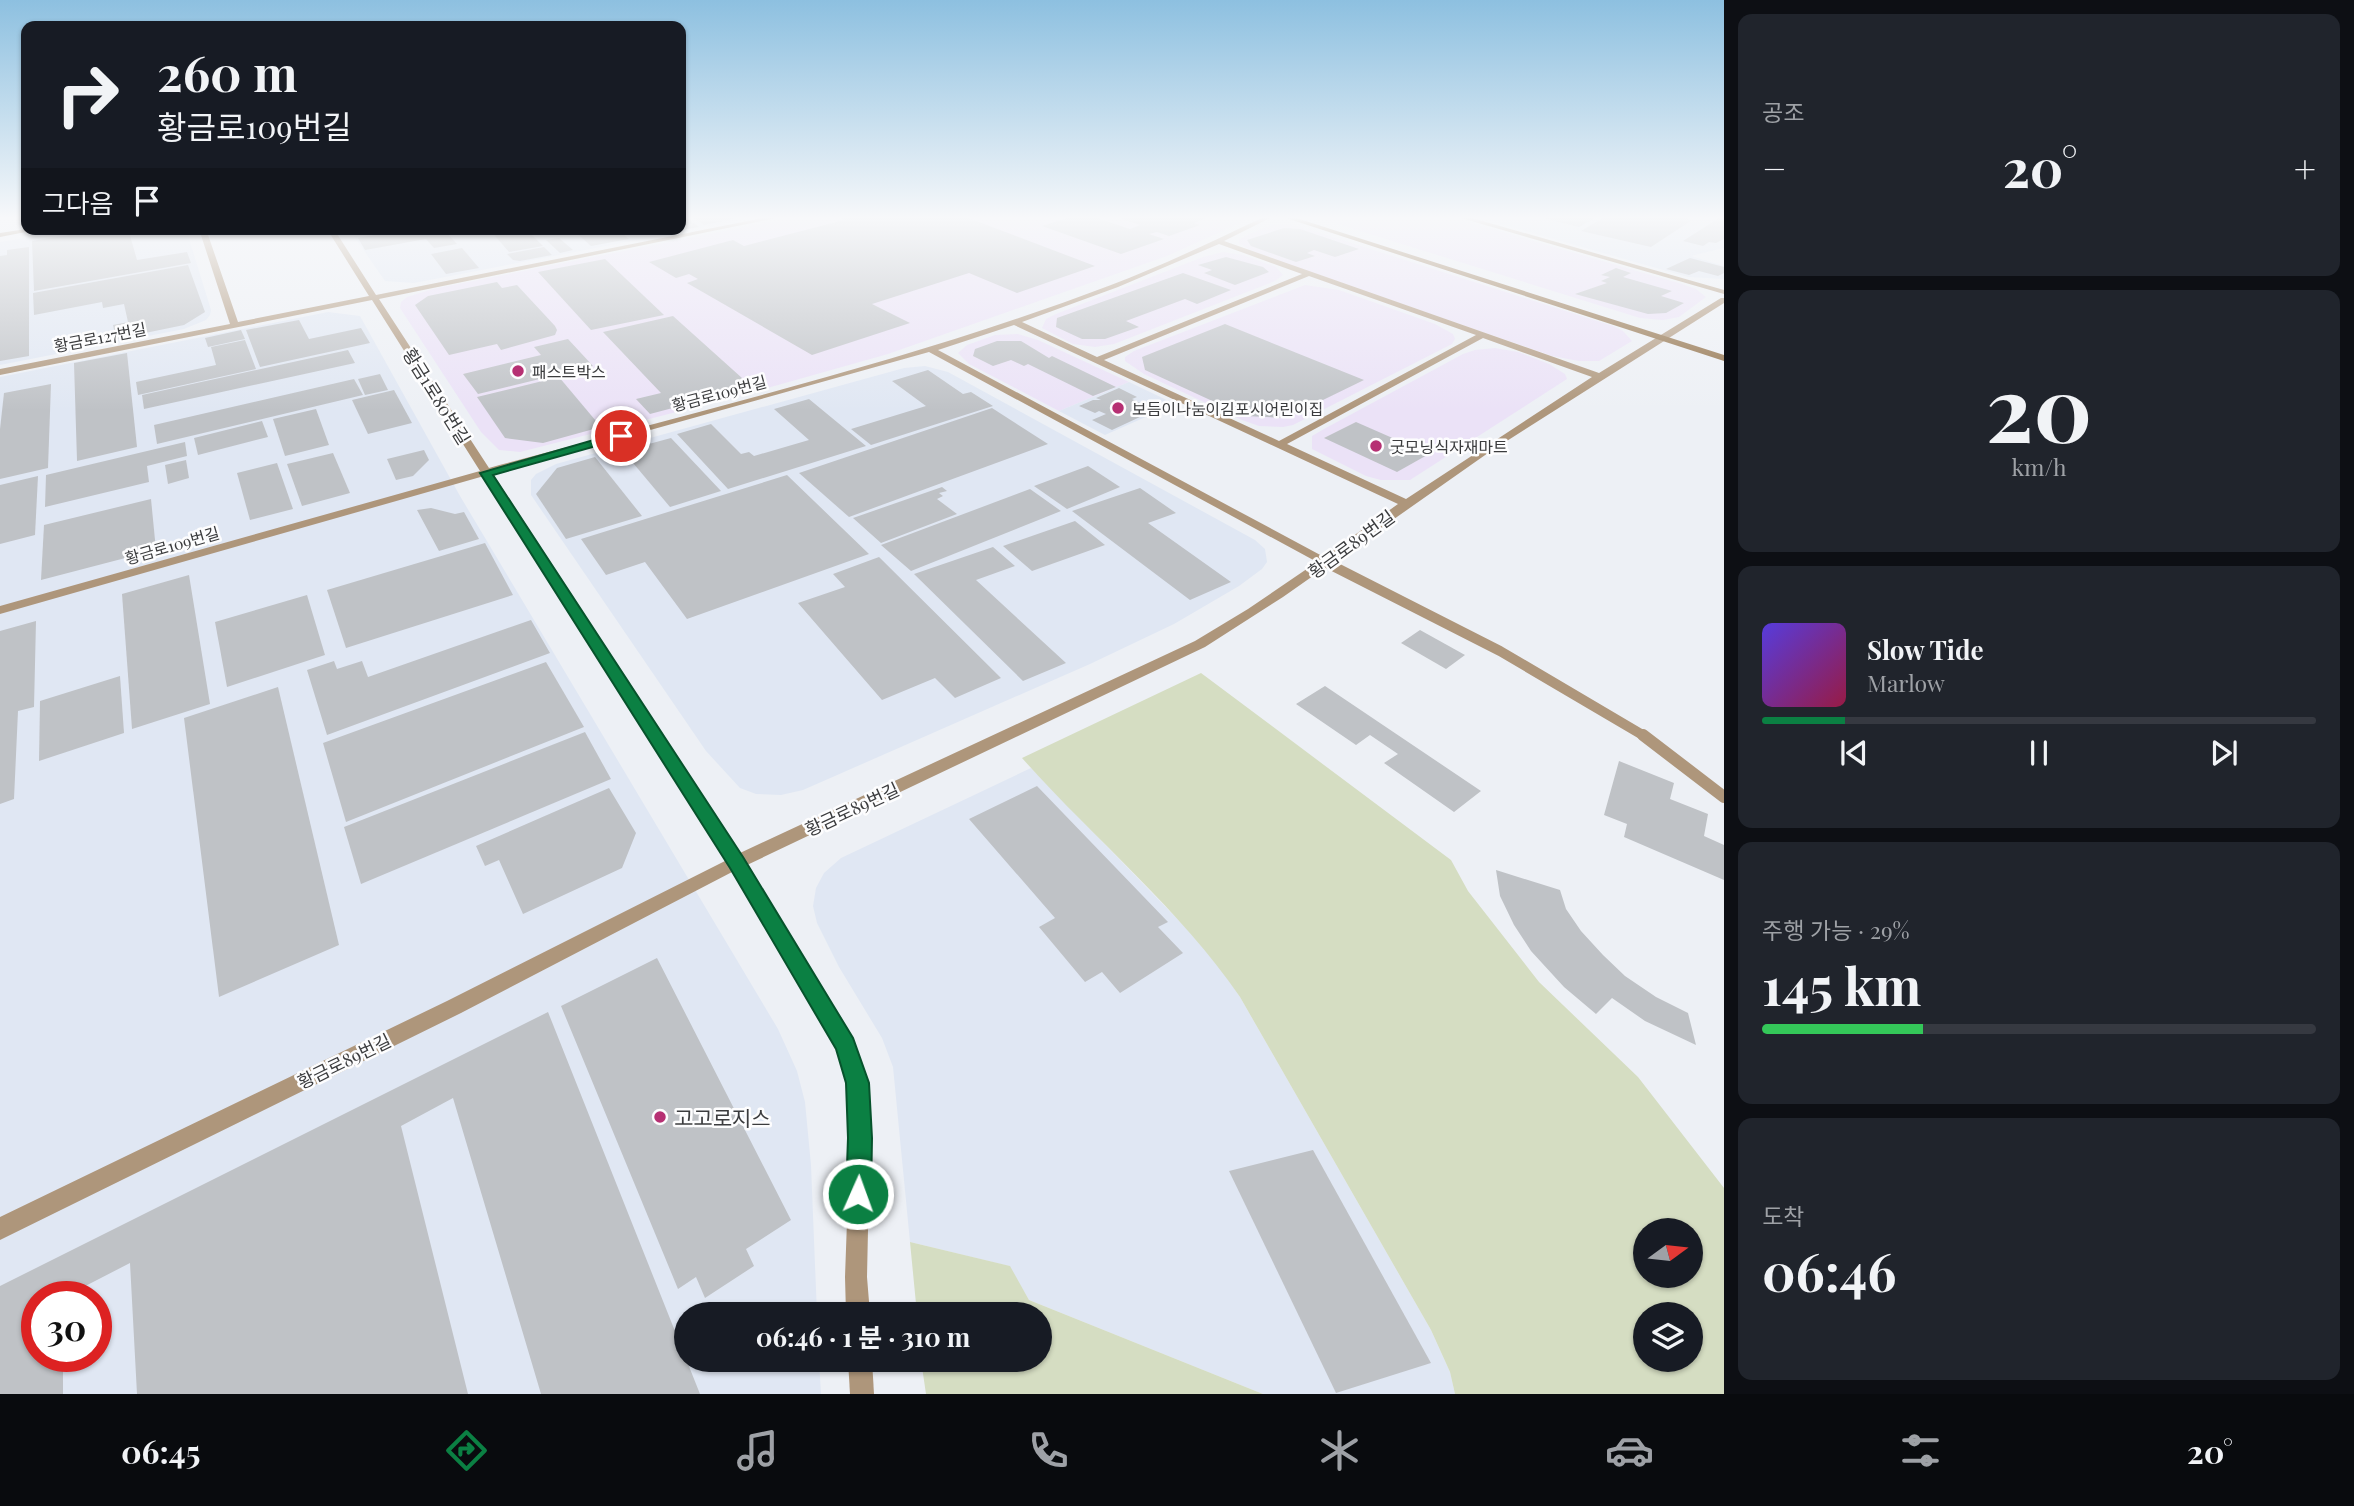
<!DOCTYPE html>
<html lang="ko">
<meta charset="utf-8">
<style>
:root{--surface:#171b24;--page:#20242c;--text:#f1f3f6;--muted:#9ea1a6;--line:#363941;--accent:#0b8043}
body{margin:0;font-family:"Playfair Display","Noto Sans KR",serif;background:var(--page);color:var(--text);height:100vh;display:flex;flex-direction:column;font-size:26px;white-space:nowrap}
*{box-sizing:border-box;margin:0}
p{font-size:23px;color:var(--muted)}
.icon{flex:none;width:38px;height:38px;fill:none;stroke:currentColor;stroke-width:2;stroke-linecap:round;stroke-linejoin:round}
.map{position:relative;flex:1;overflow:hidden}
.sheet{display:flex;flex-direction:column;gap:14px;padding:14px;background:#0d0f14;width:630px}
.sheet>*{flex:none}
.top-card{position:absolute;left:21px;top:21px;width:665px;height:214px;border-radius:14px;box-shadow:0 2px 5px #0004;background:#171b24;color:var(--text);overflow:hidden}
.needle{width:46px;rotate:75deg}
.tools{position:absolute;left:1633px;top:1218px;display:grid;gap:14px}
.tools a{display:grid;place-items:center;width:70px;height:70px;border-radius:50%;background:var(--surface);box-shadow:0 2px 5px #0004;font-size:35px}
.speed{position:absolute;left:21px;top:1281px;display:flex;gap:14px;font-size:35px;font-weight:700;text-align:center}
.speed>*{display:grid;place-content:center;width:91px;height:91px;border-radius:50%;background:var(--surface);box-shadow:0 2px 5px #0004;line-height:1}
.speed .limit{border:10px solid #d22;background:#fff;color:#111}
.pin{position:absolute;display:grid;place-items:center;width:60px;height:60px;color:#fff;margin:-30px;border:4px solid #fff;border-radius:50%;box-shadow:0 2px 7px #0007}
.me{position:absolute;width:77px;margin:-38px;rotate:2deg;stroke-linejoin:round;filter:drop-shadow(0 0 5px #0008)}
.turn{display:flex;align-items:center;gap:24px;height:147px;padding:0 21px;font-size:32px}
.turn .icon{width:91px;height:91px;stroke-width:2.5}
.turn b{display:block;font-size:49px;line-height:60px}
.then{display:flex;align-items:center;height:66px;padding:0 21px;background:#0003;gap:14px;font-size:26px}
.big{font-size:52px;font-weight:700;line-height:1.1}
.sheet .widget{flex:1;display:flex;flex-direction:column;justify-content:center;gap:10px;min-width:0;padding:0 24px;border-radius:14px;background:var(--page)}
.sheet .dial{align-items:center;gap:0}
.dial b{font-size:91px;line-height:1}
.song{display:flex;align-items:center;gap:21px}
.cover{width:84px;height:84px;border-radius:10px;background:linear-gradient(135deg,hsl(250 70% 55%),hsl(340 70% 35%))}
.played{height:7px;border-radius:4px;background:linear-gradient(90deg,var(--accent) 15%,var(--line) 15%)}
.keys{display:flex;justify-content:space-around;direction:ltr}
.heat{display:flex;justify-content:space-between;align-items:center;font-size:38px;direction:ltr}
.charge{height:10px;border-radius:5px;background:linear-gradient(90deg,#34c759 29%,var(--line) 0)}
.trip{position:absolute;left:674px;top:1302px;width:378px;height:70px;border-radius:35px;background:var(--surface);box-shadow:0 2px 5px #0004;font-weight:700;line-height:70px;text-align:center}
.dock{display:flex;height:112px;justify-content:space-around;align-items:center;background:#090b0e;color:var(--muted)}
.dock .icon{width:49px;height:49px}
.dock .current{color:var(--accent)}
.dock b{font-size:32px;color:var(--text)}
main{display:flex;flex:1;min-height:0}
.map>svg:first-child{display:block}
</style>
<main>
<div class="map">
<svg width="1724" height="1394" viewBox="0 0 1724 1394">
<rect width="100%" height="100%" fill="#edf0f5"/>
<g fill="#ebe2f7">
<path d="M799,216H1256L1167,256L888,354L735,397L520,452L499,450L481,432L400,308L401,302L407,297L433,289Z"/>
<path d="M1312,216H1447L1682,284L1696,289L1706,297L1679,317L1663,320L1640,318Z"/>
<path d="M1274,224L1298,226L1613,326L1623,331L1632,341L1599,361H1579L1552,356L1253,252L1239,243V240L1245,236Z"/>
<path d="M1223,252L1243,255L1276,267L1283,275L1275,281L1114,344L1095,347L1073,344L1042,328L1046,319L1056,314L1203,257Z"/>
<path d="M1305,285L1339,290L1435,324L1453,334L1455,339L1452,344L1293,425L1283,427L1259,426L1242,420L1144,374L1125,361V357L1134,351Z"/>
<path d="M1018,334L1038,340L1129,382L1059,411L969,364L958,353L967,345L995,335Z"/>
<path d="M1495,348L1518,352L1549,364L1565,374L1567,379L1410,480H1381L1366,476L1312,449V436L1324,429L1463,354L1475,350Z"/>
</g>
<g fill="#e0e7f3" fill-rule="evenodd">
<path d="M681,216H761L414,283L385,281L349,229H681Z"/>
<path d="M1473,216L1724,217V248L1691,256L1724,266V279L1688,277Z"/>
<path d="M85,229H186L211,310L210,315L206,320L184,329L0,365V242Z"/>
<path d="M328,312L360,316L460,496L778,1029L797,1071L805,1102L811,1165L817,1314H686V1360H819L821,1394H0V377ZM37,1297H96V1356H37Z"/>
<path d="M925,366L948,372L1255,540L1265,549L1267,562L1262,569L1239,586L1174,624L1090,664L803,790L781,795L756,794L740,788L706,751L531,495V480L536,474L556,464L904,368Z"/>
<path d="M1129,382L1175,404L1105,435L1059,411Z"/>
<path d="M1031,768L1185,927L1216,962L1240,997L1431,1330L1450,1372L1455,1394H1263L1029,1300L1009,1266L910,1242L893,1067L882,1038L839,967L817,923L813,906L816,888L824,873L841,858Z"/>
</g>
<g fill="#d5ddc2" fill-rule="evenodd">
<path d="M1201,673L1451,860L1468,891L1539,982L1638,1077L1724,1188V1394H1455L1450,1372L1431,1330L1240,997C1179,908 1094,839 1022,758ZM1645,1230H1690V1276H1645ZM1645,1314H1690V1360H1645Z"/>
<path d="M910,1242L1010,1266L1029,1300L1263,1394H926L921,1360H1040V1314H917Z"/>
</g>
<g fill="#bfc2c6">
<path d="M681,216H684L699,227L681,230Z"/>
<path d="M691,216H729L734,219L704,225Z"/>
<path d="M836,216H963L1095,266L1017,293L969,273L872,304L910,323L812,355L687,283L698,279L689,274L676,278L649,262L733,240L744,246L844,220Z"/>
<path d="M1074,216H1107L1100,219L1130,229L1140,225L1113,216L1225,218H1207L1194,223L1200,225L1169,236L1157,232L1149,234L1164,239L1121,254L1042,226Z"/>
<path d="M1535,216H1598L1579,227Z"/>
<path d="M1606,216H1675L1692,220L1651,247L1581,231Z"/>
<path d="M1719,218L1724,219V239L1716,243L1709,242L1703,246L1683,241Z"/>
<path d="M1284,228L1300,229L1359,249L1335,257L1314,250L1307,253L1315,256L1296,262L1251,246L1247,240Z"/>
<path d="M107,229H136L129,232L137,260L187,252L191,263L34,291L32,241Z"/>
<path d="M408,229H443L457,244L434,248L426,239L365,250L358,238Z"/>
<path d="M489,229H526L543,246L509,252Z"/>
<path d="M572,229H617L629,239L591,246Z"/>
<path d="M559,238L573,250L560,253L546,240Z"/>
<path d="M29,247V356L0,361V256L7,255V250Z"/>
<path d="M544,247L552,255L520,261L513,260L507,254Z"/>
<path d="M462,248L479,268L446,274L431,254Z"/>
<path d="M1226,257L1263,267L1269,272L1235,285L1204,273L1212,270L1198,265Z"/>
<path d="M1690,258L1724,267V273L1718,276L1699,271L1689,275L1666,269Z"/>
<path d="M605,259L664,315L591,330L538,272Z"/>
<path d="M188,265L205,312L184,325L116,339L113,325L128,322L124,304L103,308L102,302L34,315L33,293Z"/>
<path d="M1616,268L1631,273L1623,277L1672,291L1661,296L1684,303L1666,313L1648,314L1575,294L1607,283L1601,281L1610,277L1601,275Z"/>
<path d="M1183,273L1231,290L1197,304L1185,299L1126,321L1139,327L1105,339H1082L1056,327L1057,318Z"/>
<path d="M497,282L502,288L517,285L555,326L557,330L555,335L501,350L497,344L449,355L415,305L428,296Z"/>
<path d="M673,316L752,387L650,414L636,399L661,393L603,332Z"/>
<path d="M299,320L309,339L361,328L370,343L260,367L246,330Z"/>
<path d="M1225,324L1364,380L1286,418L1245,416L1145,370L1142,357Z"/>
<path d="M241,330L245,339L208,347L205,338Z"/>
<path d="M568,339L593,366L478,394L463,374L541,355L534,347Z"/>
<path d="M245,340L256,369L138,395L136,382L216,365L211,347Z"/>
<path d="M997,341H1021L1049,358L1052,356L1116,387L1093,396L1028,364L1024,366L1011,360L993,366L973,356L975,349Z"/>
<path d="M348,350L355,363L144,409L142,395Z"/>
<path d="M127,353L137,447L77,461L74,363Z"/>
<path d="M928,370L963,394L971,392L993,406L871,445L851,429L926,406L892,381Z"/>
<path d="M380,374L388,390L365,395L358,379Z"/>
<path d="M559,377L601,427L543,443L505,438L477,397Z"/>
<path d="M354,379L363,395L157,444L154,425Z"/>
<path d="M51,384L48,468L0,479V429L4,393Z"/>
<path d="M1119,388L1137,397L1132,399L1155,410L1112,430L1092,420L1106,414L1099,411L1095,413L1079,406L1093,400H1101L1096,398Z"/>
<path d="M394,390L412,423L368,434L352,400Z"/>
<path d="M809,399L866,446L728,489L677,434L711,424L741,454L749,452L754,456L809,440L774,409Z"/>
<path d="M992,408L1048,444L849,517L799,473Z"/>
<path d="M316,409L329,445L285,456L273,419Z"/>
<path d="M262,421L268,437L198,455L194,438Z"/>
<path d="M1356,422L1429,454L1397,472L1324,438Z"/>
<path d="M671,438L721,491L670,507L623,451Z"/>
<path d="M185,442L187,456L147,466L149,482L45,507L46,475Z"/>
<path d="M424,450L429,460L413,476L396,480L387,459Z"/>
<path d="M333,453L350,493L302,506L287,464Z"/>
<path d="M595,457L642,516L566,539L536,494L557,468Z"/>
<path d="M186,460L189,478L168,484L165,465Z"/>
<path d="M277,463L293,509L250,520L237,473Z"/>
<path d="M1088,466L1120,487L1067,509L1034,486Z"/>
<path d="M787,475L869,554L687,619L645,562L606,575L581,539Z"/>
<path d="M38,476L35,535L0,544V485Z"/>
<path d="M942,487L947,491L939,493L943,496L937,499L957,514L881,543L853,518Z"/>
<path d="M1140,488L1176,513L1148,523L1231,582L1190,600L1072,511Z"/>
<path d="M1030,489L1061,511L911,571L881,545Z"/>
<path d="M151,499L156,550L41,580L44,525Z"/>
<path d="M431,508L455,514L464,512L479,539L439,551L417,510Z"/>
<path d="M1075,521L1105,545L1032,571L1003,546Z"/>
<path d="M485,543L513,595L346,648L327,590Z"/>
<path d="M993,547L1015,566L976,580L1066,663L1023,681L914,574Z"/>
<path d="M879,557L1001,678L955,698L935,678L882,700L798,603L845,587L833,574Z"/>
<path d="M189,575L210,704L132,729L122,594Z"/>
<path d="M307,595L325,655L227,687L215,622Z"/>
<path d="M531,620L550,653L327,735L307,670L334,661L337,669L362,661L368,677Z"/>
<path d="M36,621L34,707L18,711L14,799L0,804V631Z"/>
<path d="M1420,630L1465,655L1446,669L1401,643Z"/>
<path d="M546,662L584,727L346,822L323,743Z"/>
<path d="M120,676L124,733L39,761L40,701Z"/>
<path d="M1325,686L1481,791L1454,812L1384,763L1398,754L1370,735L1356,745L1296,704Z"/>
<path d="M278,687L339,945L219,997L184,718Z"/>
<path d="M585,732L611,779L361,884L344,827Z"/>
<path d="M1619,761L1674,783L1670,799L1708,814L1704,836L1724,845V880L1624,837L1627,824L1604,815Z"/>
<path d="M1037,786L1168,922L1158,927L1183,953L1120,993L1102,972L1085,982L1039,927L1055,918L969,819Z"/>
<path d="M609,788L636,833L622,868L523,914L499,860L485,866L476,846Z"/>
<path d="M1496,870L1560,890L1566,909L1581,931L1603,955L1625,976L1656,997L1688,1013L1696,1045L1645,1021L1612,998L1596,1014L1564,987L1531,951L1514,925L1500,896Z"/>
<path d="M657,958L791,1220L746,1249L754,1266L705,1298L696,1277L678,1289L561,1006Z"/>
<path d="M548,1012L700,1394H541L453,1098L401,1126L468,1394H137L130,1263L64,1297H37V1356H63V1394H0V1286Z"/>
<path d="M1313,1150L1431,1363L1336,1393L1229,1171Z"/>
</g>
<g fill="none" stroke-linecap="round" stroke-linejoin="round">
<path stroke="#ae967b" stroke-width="10" d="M1325,562L1500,651L1646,737"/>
<path stroke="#ae967b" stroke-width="12" d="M1643,735L1724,797"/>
<g fill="#ae967b" fill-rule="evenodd">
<path d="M773,216H786L379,299L489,468C698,411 911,361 1111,285C1164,265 1215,240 1266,216H1274L1224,241L1599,373L1721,298H1724V303L1488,453L1283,597L1205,647L747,865L852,1038L867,1083L870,1138L867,1277L870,1314H846L845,1277L850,1138L847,1083L836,1049L734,871L461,1013L0,1240V1217L447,1001L727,860L484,476L0,614V606L480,471L372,300L0,375V369L230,324L199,229H206L238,322L369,296L327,229H334L376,295ZM1219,244L1302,274L1097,357L1022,322L1118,287ZM1309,276L1476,335L1279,441L1104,360ZM1014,325L1398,504L1324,557L938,350ZM1483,338L1592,377L1406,499L1287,444ZM929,352L1317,562L1248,609L1195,641L740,853L493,474Z"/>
<path d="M1454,216H1465L1724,290V294Z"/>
<path d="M848,1360H872L874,1394H850Z"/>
</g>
<g fill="#8d6b41" fill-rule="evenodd">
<path d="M1280,216H1290L1724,355V361Z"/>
<path d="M26,229H41L0,237V233Z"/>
</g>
</g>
<linearGradient id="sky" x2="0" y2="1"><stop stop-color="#8dc0e0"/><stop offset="0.53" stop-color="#f7f8fa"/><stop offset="1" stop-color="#f7f8fa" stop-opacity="0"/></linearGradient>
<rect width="1724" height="411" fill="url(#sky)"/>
<path fill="#0b8043" stroke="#07532c" stroke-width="2" d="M621,432L626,436L625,438L493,475L743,857L853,1038L869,1083L872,1138L871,1194L867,1203L858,1206L850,1203L846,1194L848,1138L846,1083L836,1049L730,868L480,473Z"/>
<g fill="#b63073" stroke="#fdfdfe" stroke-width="2.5">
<circle cx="518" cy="371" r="7"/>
<circle cx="1118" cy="408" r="7"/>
<circle cx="1376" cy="446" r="7"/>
<circle cx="660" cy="1117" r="7"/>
</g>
<g text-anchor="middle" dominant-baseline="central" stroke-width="5" stroke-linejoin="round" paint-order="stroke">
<g font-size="16" fill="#3b3c3e" stroke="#fdfdfe">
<text transform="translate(100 337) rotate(-11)">황금로127번길</text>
<text transform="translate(719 393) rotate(-15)">황금로109번길</text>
<text transform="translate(172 545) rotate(-16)">황금로109번길</text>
</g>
<g font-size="16" fill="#3b3c3e" stroke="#fdfdfe" text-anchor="start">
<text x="532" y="371">패스트박스</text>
<text x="1132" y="408">보듬이나눔이김포시어린이집</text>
<text x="1390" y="446">굿모닝식자재마트</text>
</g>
<g font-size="18" fill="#3b3c3e" stroke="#fdfdfe">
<text transform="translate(437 396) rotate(58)">황금1로80번길</text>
<text transform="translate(1351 544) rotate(-36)">황금로89번길</text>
<text transform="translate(852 809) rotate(-25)">황금로89번길</text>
<text transform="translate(344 1061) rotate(-26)">황금로89번길</text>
</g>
<g font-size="21" fill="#3b3c3e" stroke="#fdfdfe" text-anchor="start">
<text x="674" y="1117">고고로지스</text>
</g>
</g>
</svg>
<div class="tools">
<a><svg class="needle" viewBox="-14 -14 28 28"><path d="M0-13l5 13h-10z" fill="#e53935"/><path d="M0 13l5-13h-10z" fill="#9ea1a6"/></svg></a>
<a><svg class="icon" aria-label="layers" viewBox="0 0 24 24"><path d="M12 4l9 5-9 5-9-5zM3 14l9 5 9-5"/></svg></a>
</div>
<div class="speed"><div class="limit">30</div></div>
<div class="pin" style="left:621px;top:436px;background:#d93025"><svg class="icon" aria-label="arrive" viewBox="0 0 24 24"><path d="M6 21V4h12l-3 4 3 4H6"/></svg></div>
<svg class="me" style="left:858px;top:1194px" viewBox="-20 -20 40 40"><circle r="17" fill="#0b8043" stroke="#fff" stroke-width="3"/><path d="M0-11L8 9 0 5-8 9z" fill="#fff"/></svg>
<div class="trip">06:46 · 1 분 · 310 m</div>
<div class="top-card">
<div class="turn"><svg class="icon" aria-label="right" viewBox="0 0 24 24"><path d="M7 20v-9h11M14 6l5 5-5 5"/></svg><div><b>260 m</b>황금로109번길</div></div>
<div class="then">그다음<svg class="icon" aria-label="arrive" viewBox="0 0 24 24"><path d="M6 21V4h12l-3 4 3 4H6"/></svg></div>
</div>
</div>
<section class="sheet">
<div class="widget"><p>공조</p>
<div class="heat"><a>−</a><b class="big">20°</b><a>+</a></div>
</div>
<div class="widget dial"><b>20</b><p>km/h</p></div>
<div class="widget">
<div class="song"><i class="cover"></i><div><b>Slow Tide</b><p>Marlow</p></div></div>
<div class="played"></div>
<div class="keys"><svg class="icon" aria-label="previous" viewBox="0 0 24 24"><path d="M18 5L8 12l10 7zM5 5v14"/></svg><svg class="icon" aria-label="pause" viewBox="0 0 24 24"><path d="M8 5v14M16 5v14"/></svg><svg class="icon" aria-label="next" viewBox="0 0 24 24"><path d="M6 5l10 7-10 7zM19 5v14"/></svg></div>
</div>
<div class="widget"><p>주행 가능 · 29%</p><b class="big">145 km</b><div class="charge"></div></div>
<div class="widget"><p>도착</p><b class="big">06:46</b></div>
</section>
</main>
<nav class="dock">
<b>06:45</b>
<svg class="icon current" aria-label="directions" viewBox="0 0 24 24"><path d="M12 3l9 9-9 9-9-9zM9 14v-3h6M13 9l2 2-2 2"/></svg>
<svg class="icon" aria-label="music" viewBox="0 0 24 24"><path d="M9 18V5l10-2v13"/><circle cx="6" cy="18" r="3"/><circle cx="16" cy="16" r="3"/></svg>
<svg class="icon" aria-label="phone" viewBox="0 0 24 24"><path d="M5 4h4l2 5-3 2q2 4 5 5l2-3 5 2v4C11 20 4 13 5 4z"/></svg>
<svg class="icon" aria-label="climate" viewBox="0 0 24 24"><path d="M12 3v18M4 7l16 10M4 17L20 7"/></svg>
<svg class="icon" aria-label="car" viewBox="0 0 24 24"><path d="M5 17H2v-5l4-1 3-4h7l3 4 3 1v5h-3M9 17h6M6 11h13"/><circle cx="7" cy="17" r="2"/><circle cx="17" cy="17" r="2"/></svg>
<svg class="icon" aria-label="filters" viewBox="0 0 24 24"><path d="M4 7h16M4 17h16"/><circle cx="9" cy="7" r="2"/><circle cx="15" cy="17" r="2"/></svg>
<b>20°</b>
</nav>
